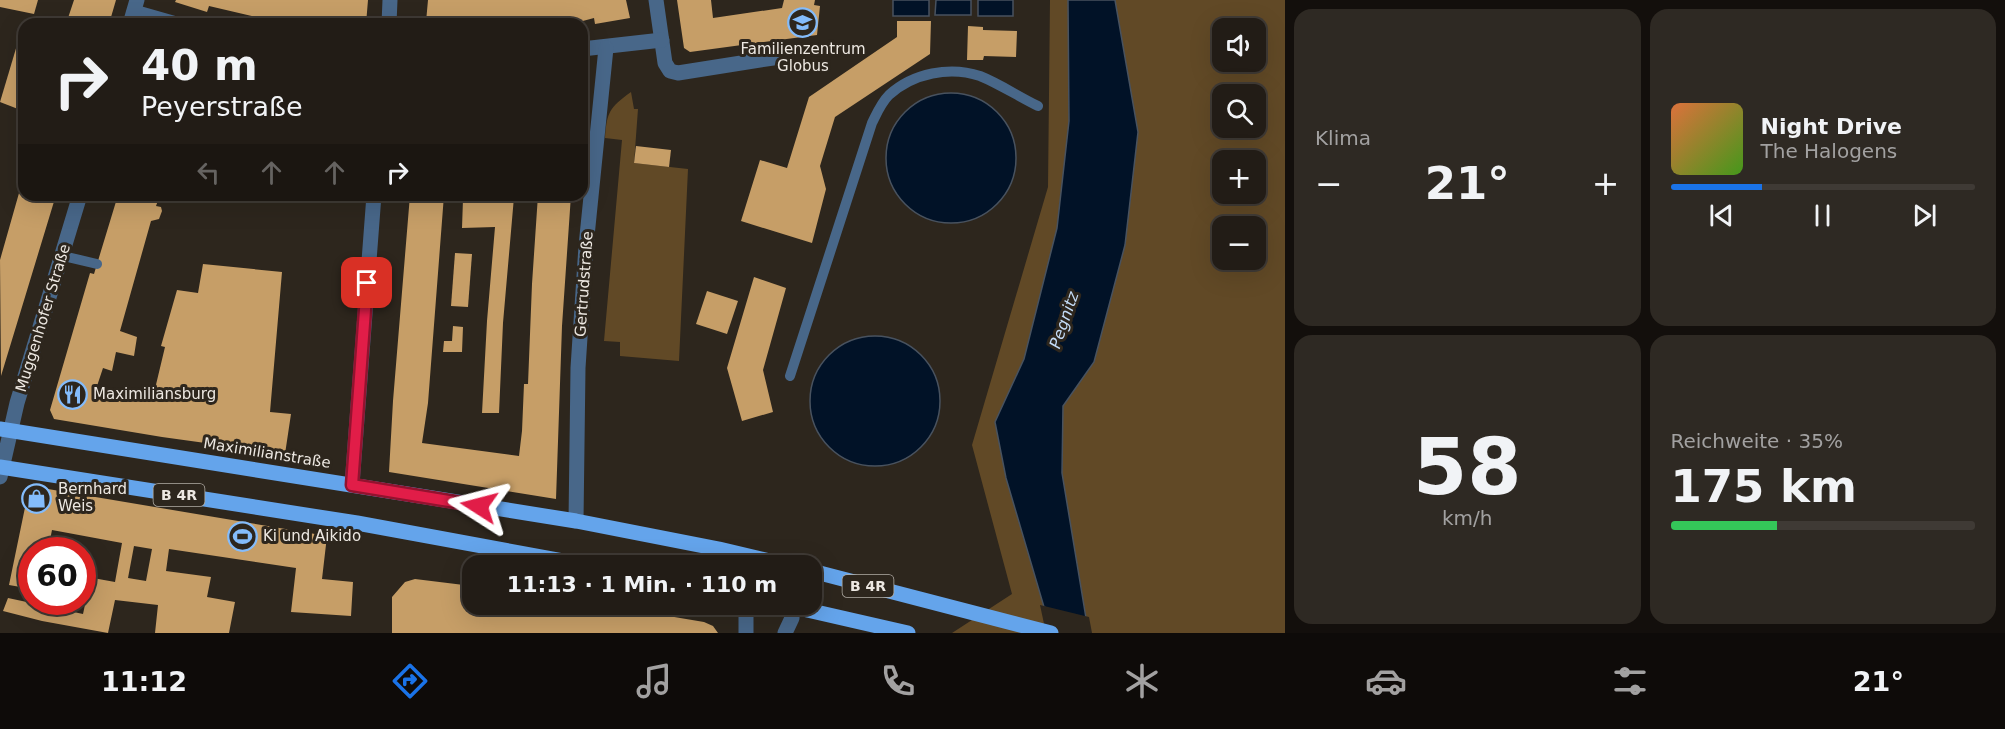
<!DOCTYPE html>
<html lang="de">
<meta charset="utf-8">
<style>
:root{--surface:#221c16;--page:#2e2923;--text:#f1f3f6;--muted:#a2a1a1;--line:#3f3a35;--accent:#1a73e8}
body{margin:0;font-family:"DejaVu Sans",sans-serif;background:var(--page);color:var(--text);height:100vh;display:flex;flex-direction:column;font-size:22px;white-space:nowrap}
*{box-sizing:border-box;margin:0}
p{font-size:20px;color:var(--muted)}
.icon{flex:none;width:33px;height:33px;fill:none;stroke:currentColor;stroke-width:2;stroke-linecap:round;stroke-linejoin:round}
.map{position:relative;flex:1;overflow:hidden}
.panel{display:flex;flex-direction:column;gap:9px;padding:9px;background:#130f0c;width:720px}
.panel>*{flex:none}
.banner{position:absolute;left:18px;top:18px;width:570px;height:183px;border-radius:18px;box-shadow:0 6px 24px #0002,0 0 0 2px var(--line);background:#221c16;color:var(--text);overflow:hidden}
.fabs{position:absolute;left:1212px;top:18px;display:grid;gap:12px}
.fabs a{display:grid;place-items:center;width:54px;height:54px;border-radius:12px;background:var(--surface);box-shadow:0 6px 24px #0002,0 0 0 2px var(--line);font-size:30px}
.speed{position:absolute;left:18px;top:537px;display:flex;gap:12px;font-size:30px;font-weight:700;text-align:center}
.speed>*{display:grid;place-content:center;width:78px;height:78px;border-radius:50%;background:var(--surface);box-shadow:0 6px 24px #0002,0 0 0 2px var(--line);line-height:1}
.speed .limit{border:9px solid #d22;background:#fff;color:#111}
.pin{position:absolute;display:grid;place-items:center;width:51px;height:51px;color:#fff;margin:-26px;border-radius:12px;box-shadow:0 3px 9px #0006}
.me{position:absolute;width:66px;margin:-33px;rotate:279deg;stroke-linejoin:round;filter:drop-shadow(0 0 4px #0008)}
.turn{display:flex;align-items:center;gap:21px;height:126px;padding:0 24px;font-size:27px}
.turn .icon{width:78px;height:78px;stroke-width:2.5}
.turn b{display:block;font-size:42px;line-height:51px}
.lanes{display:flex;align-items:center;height:57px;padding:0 24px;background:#0003;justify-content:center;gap:30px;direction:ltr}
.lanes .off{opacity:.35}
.big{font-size:45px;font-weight:800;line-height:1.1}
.panel .card{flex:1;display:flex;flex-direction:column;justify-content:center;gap:9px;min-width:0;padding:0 21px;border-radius:18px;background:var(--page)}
.panel .dial{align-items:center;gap:0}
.dial b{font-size:78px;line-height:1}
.song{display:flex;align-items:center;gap:18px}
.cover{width:72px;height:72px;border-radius:9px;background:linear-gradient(135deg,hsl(20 70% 55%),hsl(100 70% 35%))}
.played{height:6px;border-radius:3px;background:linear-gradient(90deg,var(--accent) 30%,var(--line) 30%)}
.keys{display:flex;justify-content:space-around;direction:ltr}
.heat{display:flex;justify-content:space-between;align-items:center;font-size:33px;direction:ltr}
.charge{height:9px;border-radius:4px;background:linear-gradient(90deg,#34c759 35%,var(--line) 0)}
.panel .tiles{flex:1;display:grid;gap:9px;grid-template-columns:repeat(2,1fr)}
.trip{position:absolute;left:462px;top:555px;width:360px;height:60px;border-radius:18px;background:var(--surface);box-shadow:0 6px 24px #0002,0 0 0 2px var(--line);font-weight:800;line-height:60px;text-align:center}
.menu{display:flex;height:96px;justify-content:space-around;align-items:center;background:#0e0b09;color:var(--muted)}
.menu .icon{width:42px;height:42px}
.menu .selected{color:var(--accent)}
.menu b{font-size:27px;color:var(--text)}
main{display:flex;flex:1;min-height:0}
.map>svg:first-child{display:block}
</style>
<main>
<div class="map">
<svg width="1285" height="633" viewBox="0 0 1285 633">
<rect width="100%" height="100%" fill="#2d261d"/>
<g fill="#614926" fill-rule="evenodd">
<path d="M1050,0H1285V633H952L1012,594L972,445L1048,187ZM1222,28H1256V62H1222ZM1222,94H1256V128H1222ZM1222,160H1256V194H1222ZM1222,226H1256V260H1222Z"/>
<path d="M631,92L634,109H638L634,163L688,169L679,361L620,356V342L604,341L622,140L605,138C607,112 609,108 631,92Z"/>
</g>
<g fill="#011227" stroke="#48525f" stroke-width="1.5">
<rect x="893" y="0" width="36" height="16"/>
<path d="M936,0H971V15H935Z"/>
<rect x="978" y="0" width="35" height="16"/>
<path d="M1068,0H1115L1138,132L1125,245L1094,362L1063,406L1062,473L1087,624L1044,607L1006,478L995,422L1024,359L1057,228L1069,121Z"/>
<circle cx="951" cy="158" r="65"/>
<circle cx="875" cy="401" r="65"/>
</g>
<path fill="#2d261d" d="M1040,605L1089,617L1092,633H1046Z"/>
<g fill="#c69e67" fill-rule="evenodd">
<path d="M0,0H38L34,14L0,7Z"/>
<path d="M74,0H116L109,24H66Z"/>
<path d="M176,0H368L366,24H293L260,18L209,6L207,12L175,2Z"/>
<path d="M428,0H626L630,18L595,24L594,18L579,22L520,24L426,22Z"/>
<path d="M677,0H711L713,18L782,8L784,0H815L814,5L820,6L817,35L690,52L684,48Z"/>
<path d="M897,21H931L930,54L835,117L820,166L826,189L812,243L741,221L760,160L787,168L809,97L897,37Z"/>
<path d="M968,26L983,27V30L1017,31L1016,57L984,56L983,60H967Z"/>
<path d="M20,35L24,36V90L18,109L0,102Z"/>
<path d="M636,146L671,150L669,167L634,163Z"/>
<path d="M23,179L24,195H56L1,376L0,260Z"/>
<path d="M118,195H160L156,206L161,207L162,211L159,219L151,221L120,331L137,337L134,356L116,352L112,371L103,368L96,389L149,397L154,393L165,347L161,346L177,290L198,293L203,264L282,272L270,412L291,414L285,454L162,437L54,419L50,410L90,273L94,274Z"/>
<path d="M410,195H444L428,403L422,443L519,456L522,431L524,384H528L532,284L538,195H571L562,326L556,499L389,472L393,401Z"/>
<path d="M490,195L514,197L503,323L499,413H482L487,321L495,227L462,228L463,199L490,198Z"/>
<path d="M455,253L472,254L468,307L451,306Z"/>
<path d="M754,277L786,288L763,370L773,412L742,421L727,368Z"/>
<path d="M707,291L738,301L727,334L696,324Z"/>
<path d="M453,326L463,327L462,352H443L444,341H452Z"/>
<path d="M36,487L327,536L322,579L353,582L351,616L291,612L296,568L169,549L166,571L211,577L207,597L235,602L229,633H155L158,605L115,600L108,633L42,621L3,611L8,598L83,614L86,600L82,599V576L115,582L122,543L52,530L48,550H32V589L9,585L28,493ZM134,546L152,549L146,581L128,578Z"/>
<path d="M415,579L472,586V604H597L704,622L713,626L718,633H392V597L405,582Z"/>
</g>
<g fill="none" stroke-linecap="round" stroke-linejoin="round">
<g stroke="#486789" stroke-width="10">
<path d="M63,256L97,264"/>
<path d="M790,376L872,123C877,113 881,103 889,95C913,73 950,66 980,76C1000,84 1019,97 1038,106"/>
</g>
<g stroke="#486789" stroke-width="15">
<path d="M656,0L665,63L670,71L678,73L773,58"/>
<path d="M134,12L176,24"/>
<path d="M130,24L137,0"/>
<path d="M389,24L390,0"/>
<path d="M582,49L662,40"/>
<path d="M0,477L17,403L80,195"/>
<path d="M352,485L374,195"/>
<path d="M576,521L578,368L586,246L606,48"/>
</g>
<g stroke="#486789" stroke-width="15">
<path d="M746,604V633"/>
<path d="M785,633L792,618V604"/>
</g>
<g stroke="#64a4eb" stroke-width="15">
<path d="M0,429L576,521L719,549L791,566"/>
<path d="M0,467L357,523L590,566"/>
<path d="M812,571L1051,633"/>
<path d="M781,604L908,633"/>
</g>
</g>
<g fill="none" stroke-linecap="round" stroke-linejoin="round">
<defs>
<path id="route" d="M367,283L352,485L479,506"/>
</defs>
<use href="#route" stroke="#92132f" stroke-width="15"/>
<use href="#route" stroke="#e11d48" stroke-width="10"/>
</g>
<defs>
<symbol id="school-ring" viewBox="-11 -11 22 22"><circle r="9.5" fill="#2d261d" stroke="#84bcfb" stroke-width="1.5"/><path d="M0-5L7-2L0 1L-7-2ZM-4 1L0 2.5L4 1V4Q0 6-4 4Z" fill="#84bcfb"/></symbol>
<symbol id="restaurant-ring" viewBox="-11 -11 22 22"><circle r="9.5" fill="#2d261d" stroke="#84bcfb" stroke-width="1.5"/><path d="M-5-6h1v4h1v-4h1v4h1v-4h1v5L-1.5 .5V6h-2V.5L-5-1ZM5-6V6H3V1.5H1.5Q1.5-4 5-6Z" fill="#84bcfb"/></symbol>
<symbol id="shop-ring" viewBox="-11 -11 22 22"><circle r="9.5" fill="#2d261d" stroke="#84bcfb" stroke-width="1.5"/><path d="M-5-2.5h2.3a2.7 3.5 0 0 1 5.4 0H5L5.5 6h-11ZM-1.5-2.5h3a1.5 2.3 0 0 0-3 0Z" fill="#84bcfb"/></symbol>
<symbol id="stadium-ring" viewBox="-11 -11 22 22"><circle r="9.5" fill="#2d261d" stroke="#84bcfb" stroke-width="1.5"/><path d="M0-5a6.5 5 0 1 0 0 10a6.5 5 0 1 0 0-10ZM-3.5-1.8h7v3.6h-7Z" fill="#84bcfb"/></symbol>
</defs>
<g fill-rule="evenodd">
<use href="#school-ring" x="786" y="6" width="33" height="33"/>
<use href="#restaurant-ring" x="56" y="378" width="33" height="33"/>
<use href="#shop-ring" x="20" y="482" width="33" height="33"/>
<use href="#stadium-ring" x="226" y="520" width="33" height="33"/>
</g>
<g text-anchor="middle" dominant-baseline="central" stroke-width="6" stroke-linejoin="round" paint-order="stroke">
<g fill="#2d261d" stroke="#b3aea7" stroke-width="1.5">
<rect x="153.5" y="484" width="51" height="22" rx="4.5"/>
<rect x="842.5" y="575" width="51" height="22" rx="4.5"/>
</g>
<g font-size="14" font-weight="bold" fill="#ede8e2">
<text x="179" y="495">B 4R</text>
<text x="868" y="586">B 4R</text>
</g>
<g font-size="15" fill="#ede8e2" stroke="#2d261d" text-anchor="start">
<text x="803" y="49" text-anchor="middle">Familienzentrum<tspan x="803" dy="17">Globus</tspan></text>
<text x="93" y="394">Maximiliansburg</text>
<text x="58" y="489">Bernhard<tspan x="58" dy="17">Weis</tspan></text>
<text x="263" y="536">Ki und Aikido</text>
</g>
<g font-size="15" fill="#ede8e2" stroke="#2d261d">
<text transform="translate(584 284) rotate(-86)">Gertrudstraße</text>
<text transform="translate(43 318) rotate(-73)">Muggenhofer Straße</text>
<text transform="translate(267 453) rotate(9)">Maximilianstraße</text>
</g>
<g font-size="16" font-style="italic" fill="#c4dcf7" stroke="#2d261d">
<text transform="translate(1064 320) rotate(-71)">Pegnitz</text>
</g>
</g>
</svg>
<div class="fabs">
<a><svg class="icon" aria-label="sound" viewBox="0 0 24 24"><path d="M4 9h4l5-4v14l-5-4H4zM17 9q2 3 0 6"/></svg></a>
<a><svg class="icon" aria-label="search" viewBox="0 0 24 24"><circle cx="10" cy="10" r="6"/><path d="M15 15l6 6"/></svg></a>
<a>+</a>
<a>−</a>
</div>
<div class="speed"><div class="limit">60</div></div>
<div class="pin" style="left:367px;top:283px;background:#d93025"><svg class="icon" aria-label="arrive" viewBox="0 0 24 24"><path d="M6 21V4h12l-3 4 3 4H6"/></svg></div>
<svg class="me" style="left:479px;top:506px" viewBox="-20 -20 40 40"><path d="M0-17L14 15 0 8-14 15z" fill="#e11d48" stroke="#fff" stroke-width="4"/></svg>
<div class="trip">11:13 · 1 Min. · 110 m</div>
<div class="banner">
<div class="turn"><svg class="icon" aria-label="right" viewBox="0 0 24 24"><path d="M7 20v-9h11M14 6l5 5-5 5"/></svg><div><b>40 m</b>Peyerstraße</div></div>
<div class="lanes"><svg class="icon off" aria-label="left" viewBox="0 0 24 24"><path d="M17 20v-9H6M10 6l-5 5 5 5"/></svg><svg class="icon off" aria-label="ahead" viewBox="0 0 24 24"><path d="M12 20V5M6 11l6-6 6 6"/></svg><svg class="icon off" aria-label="ahead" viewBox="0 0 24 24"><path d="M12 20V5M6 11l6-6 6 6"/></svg><svg class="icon" aria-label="right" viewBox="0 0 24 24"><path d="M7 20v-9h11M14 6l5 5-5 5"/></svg></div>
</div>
</div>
<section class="panel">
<div class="tiles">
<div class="card"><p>Klima</p>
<div class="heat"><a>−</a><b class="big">21°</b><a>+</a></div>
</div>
<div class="card">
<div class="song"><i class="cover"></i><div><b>Night Drive</b><p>The Halogens</p></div></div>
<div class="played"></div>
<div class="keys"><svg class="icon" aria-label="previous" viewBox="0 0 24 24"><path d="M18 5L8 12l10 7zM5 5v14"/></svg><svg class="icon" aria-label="pause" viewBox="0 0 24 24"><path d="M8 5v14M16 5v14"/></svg><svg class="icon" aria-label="next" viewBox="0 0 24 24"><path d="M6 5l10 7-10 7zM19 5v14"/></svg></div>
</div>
<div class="card dial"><b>58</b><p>km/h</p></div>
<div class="card"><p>Reichweite · 35%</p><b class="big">175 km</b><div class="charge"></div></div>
</div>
</section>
</main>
<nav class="menu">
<b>11:12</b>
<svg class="icon selected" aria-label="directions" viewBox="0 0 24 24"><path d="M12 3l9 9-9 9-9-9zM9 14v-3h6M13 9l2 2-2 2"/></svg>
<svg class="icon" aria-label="music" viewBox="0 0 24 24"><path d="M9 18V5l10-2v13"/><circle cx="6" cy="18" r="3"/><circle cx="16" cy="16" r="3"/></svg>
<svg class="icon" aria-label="phone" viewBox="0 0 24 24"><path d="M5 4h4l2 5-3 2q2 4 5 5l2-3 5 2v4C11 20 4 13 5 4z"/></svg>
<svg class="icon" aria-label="climate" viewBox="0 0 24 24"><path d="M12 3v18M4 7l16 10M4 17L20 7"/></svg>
<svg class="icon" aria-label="car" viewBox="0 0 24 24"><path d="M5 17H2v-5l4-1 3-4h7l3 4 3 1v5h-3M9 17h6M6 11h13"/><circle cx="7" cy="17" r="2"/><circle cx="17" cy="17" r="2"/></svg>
<svg class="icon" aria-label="filters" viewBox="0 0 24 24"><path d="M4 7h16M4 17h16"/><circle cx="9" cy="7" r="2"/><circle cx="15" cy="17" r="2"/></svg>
<b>21°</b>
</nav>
